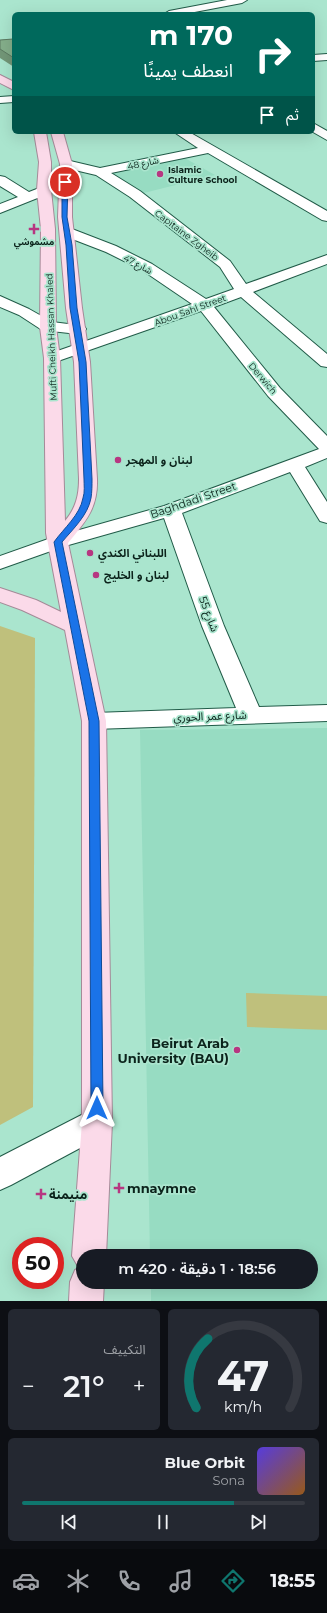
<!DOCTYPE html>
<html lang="ar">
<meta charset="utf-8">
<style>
:root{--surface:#171b24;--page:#242831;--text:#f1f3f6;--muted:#9ea1a6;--line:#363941;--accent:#0f766e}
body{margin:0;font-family:Montserrat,"Noto Sans Arabic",sans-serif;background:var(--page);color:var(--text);direction:rtl;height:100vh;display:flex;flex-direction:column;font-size:15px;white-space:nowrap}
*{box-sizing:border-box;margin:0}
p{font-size:13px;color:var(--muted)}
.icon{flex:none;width:22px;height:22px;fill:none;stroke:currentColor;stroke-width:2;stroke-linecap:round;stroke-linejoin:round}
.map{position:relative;height:1301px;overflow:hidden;direction:ltr}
.details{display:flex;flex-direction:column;gap:8px;padding:8px;background:#0d0f14;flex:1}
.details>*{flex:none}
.banner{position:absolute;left:12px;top:12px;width:303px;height:122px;border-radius:6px;box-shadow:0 4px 16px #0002;direction:rtl;background:#00695c;color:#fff;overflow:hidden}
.speed{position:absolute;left:12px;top:1237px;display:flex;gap:8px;font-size:20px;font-weight:700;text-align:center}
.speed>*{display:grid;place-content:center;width:52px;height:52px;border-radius:50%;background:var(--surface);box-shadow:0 4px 16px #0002;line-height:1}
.speed .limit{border:6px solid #d22;background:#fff;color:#111}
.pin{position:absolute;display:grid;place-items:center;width:34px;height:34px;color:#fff;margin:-17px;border:2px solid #fff;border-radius:50%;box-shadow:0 1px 4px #0007}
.me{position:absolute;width:44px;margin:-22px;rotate:0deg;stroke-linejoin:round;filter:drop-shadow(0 0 3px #0008)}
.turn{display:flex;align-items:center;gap:14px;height:84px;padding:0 16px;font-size:18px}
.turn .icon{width:52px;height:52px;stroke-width:2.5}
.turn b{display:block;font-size:28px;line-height:34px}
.then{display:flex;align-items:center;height:38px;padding:0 16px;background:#0003;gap:8px;font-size:15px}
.big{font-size:30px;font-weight:600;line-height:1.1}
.details .tile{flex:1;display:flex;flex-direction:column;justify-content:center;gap:6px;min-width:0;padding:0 14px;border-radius:6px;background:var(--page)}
.details .dial{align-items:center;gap:0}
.dial svg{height:104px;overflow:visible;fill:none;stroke:var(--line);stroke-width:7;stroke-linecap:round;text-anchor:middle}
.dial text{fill:var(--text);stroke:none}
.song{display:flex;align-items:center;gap:12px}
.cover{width:48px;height:48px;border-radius:6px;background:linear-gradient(135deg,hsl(250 70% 55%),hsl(30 70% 35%))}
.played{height:4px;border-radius:2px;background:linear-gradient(90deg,var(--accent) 75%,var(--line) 75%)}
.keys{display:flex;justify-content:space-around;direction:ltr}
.heat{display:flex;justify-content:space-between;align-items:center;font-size:22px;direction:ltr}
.details .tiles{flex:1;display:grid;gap:8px;grid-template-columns:1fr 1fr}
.tile:last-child{grid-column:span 2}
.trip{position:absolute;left:76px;top:1249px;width:242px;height:40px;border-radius:20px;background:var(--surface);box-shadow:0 4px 16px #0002;font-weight:600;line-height:40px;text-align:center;direction:rtl}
.tab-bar{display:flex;height:64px;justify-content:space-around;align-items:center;background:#090b0e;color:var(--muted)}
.tab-bar .icon{width:28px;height:28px}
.tab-bar .on{color:var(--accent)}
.tab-bar b{font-size:18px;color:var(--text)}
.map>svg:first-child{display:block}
</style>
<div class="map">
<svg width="327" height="1301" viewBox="0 0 327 1301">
<rect width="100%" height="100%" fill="#aae5ce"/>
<g fill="#97dcc2">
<path d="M181,156L215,175L140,194L105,173Z"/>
<path d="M327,728V1301H151V1282H311V1256H150L140,730Z"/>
</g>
<g fill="#bfc07c">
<path d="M0,626L35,638L33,1107L0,1125Z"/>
<path d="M246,993L327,996V1030L247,1027Z"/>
</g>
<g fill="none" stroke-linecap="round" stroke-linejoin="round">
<defs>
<g id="minor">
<path d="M227,0H247L242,3L184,14H164L169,11Z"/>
<path d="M327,54V60L313,61V55Z"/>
<path d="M14,96V102L0,103V97Z"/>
<path d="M313,123L327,131V140L313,132Z"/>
<path d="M174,132H189L327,211V221L322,220L208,153L111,173L140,191L230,261L246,284L327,255V264L253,292L327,354V367L321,366L241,297L214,307L280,388L327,436V458L305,467L327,502V523L320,521L290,472L182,513L224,626L259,707L327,705V721L94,729L86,727L82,721L86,715L94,713L236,708L202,626L164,518L65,546L0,569V556L51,538L164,506L319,449L268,396L201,311L58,361L52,363L46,361L44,358L46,355L192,304L142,270L106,252L62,235L60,232L62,229L67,228L72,229L116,246L152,264L206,299L234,289L220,267L130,197L96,175L62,167L60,164L62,161L66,160L100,168L198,148Z"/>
<path d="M0,176L5,177L29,192L65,178L70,179L72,182L70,185L0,213V204L18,197L0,186Z"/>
<path d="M0,296L29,309L52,322L84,326L86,329L84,332L78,334L42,330L19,315L0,307Z"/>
<path d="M97,1107L108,1111L112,1122L108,1133L11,1185L0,1190V1157Z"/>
</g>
<g id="major">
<path d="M0,75L14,82V90L0,83Z"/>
<path d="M34,132H46L51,162V190L55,229L56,327L60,358L65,521C76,508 79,495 79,479L74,362L66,308L58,217L60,164L51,132H63L72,164V217L82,308L90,362L97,479C98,508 86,521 68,543L106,721L112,1122L106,1256H83V1282H104L103,1301H69L70,1282L75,1270L79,1268L72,1256L82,1122V721L65,630L22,610L0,602V588L36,600L61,612L46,533L44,358L40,327L41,229L37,190L39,162Z"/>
</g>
</defs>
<use href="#minor" stroke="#215b48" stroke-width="2"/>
<use href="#major" stroke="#a58a98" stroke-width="2"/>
<use href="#minor" fill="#fff" fill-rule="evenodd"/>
<use href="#major" fill="#fbdae9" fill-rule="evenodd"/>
</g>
<path fill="#729677" d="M14,39V67L0,58V40Z"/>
<path fill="#84ae8a" stroke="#5c7a61" d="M13,39H14V58L0,49V40Z"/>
<path fill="#1a73e8" stroke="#114b97" d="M65,181L68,182L67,217L72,245L77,308L86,362L92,479C92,485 92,492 91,498C88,515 73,529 62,542L99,721L103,1108L102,1112L97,1114L93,1112L91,1108L89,721L54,542C64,528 80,515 83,498C85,492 84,485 84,479L79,362L70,308L66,245L62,217V182Z"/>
<g fill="#b73681" stroke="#aae5ce" stroke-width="1.5">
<circle cx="160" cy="174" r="4"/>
<path d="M32 223h4v4h4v4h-4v4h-4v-4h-4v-4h4z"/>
<circle cx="118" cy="460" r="4"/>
<circle cx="90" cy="553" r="4"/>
<circle cx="96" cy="575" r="4"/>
<circle cx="237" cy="1050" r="4"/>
<path d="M117 1182h4v4h4v4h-4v4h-4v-4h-4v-4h4z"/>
<path d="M39 1188h4v4h4v4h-4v4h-4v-4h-4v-4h4z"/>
</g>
<g text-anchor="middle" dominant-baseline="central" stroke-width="3.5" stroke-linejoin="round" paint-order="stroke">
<g font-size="9" fill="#0b231b" stroke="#aae5ce">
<text transform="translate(143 163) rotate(-12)">شارع 48</text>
<text transform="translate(187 235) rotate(37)">Capitaine Zgheib</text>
<text transform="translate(138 264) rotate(28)">شارع 47</text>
<text transform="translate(190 310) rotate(-20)">Abou Sahl Street</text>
<text transform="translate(51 337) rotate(-92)">Mufti Cheikh Hassan Khaled</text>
<text transform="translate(263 378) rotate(50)">Derwich</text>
</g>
<g font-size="9" font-weight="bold" fill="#0b231b" stroke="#aae5ce" text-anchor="start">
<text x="168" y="169">Islamic<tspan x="168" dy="10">Culture School</tspan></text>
<text x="34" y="241" text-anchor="middle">مشموشي</text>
</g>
<g font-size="11" font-weight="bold" fill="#0b231b" stroke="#aae5ce" text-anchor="start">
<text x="126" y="460">لبنان و المهجر</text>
<text x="98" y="553">اللبناني الكندي</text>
<text x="104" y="575">لبنان و الخليج</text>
</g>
<g font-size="11" fill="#0b231b" stroke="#aae5ce">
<text transform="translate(193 500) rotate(-19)">Baghdadi Street</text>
<text transform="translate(209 614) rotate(69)">شارع 55</text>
<text transform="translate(210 716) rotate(-2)">شارع عمر الحوري</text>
</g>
<g font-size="13" font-weight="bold" fill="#0b231b" stroke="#aae5ce" text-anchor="start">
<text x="229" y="1043" text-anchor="end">Beirut Arab<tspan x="229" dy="15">University (BAU)</tspan></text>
<text x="127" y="1188">mnaymne</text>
<text x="49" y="1194">منيمنة</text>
</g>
</g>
</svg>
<div class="speed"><div class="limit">50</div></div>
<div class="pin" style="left:65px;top:182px;background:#d93025"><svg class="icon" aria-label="arrive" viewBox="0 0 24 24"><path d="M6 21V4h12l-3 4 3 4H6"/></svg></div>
<svg class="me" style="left:97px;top:1108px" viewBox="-20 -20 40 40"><path d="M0-17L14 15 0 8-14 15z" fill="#1a73e8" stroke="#fff" stroke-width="4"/></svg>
<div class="trip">18:56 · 1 دقيقة · 420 m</div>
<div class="banner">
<div class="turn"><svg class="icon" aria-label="right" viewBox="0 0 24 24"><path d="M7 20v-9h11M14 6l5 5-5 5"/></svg><div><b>170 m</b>انعطف يمينًا</div></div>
<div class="then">ثم<svg class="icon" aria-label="arrive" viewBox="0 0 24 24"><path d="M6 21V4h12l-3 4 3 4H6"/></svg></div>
</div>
</div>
<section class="details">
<div class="tiles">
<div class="tile dial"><svg viewBox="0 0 100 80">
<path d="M14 69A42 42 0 1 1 86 69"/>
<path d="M14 69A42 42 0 0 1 23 16" stroke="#0f766e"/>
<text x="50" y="56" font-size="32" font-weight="700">47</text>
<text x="50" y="72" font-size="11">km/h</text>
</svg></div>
<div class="tile"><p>التكييف</p>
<div class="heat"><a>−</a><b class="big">21°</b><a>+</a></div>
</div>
<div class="tile">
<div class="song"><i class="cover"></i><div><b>Blue Orbit</b><p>Sona</p></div></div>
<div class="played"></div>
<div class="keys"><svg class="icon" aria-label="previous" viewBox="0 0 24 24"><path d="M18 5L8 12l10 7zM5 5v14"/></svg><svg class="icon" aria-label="pause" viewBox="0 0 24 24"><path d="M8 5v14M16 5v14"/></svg><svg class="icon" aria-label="next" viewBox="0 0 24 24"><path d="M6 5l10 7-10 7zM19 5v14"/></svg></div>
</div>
</div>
</section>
<nav class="tab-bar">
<b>18:55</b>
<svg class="icon on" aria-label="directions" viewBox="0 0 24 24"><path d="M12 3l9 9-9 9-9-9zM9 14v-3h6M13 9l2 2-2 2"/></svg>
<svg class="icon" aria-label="music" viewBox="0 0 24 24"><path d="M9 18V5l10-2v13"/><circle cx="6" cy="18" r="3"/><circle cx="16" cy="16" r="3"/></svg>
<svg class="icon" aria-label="phone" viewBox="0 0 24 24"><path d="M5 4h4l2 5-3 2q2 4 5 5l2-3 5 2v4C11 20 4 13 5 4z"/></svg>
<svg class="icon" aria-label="climate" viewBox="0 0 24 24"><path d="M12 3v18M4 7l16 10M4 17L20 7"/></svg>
<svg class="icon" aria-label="car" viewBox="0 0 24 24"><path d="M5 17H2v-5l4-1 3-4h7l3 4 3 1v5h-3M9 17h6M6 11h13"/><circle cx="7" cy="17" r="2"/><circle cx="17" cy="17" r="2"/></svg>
</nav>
